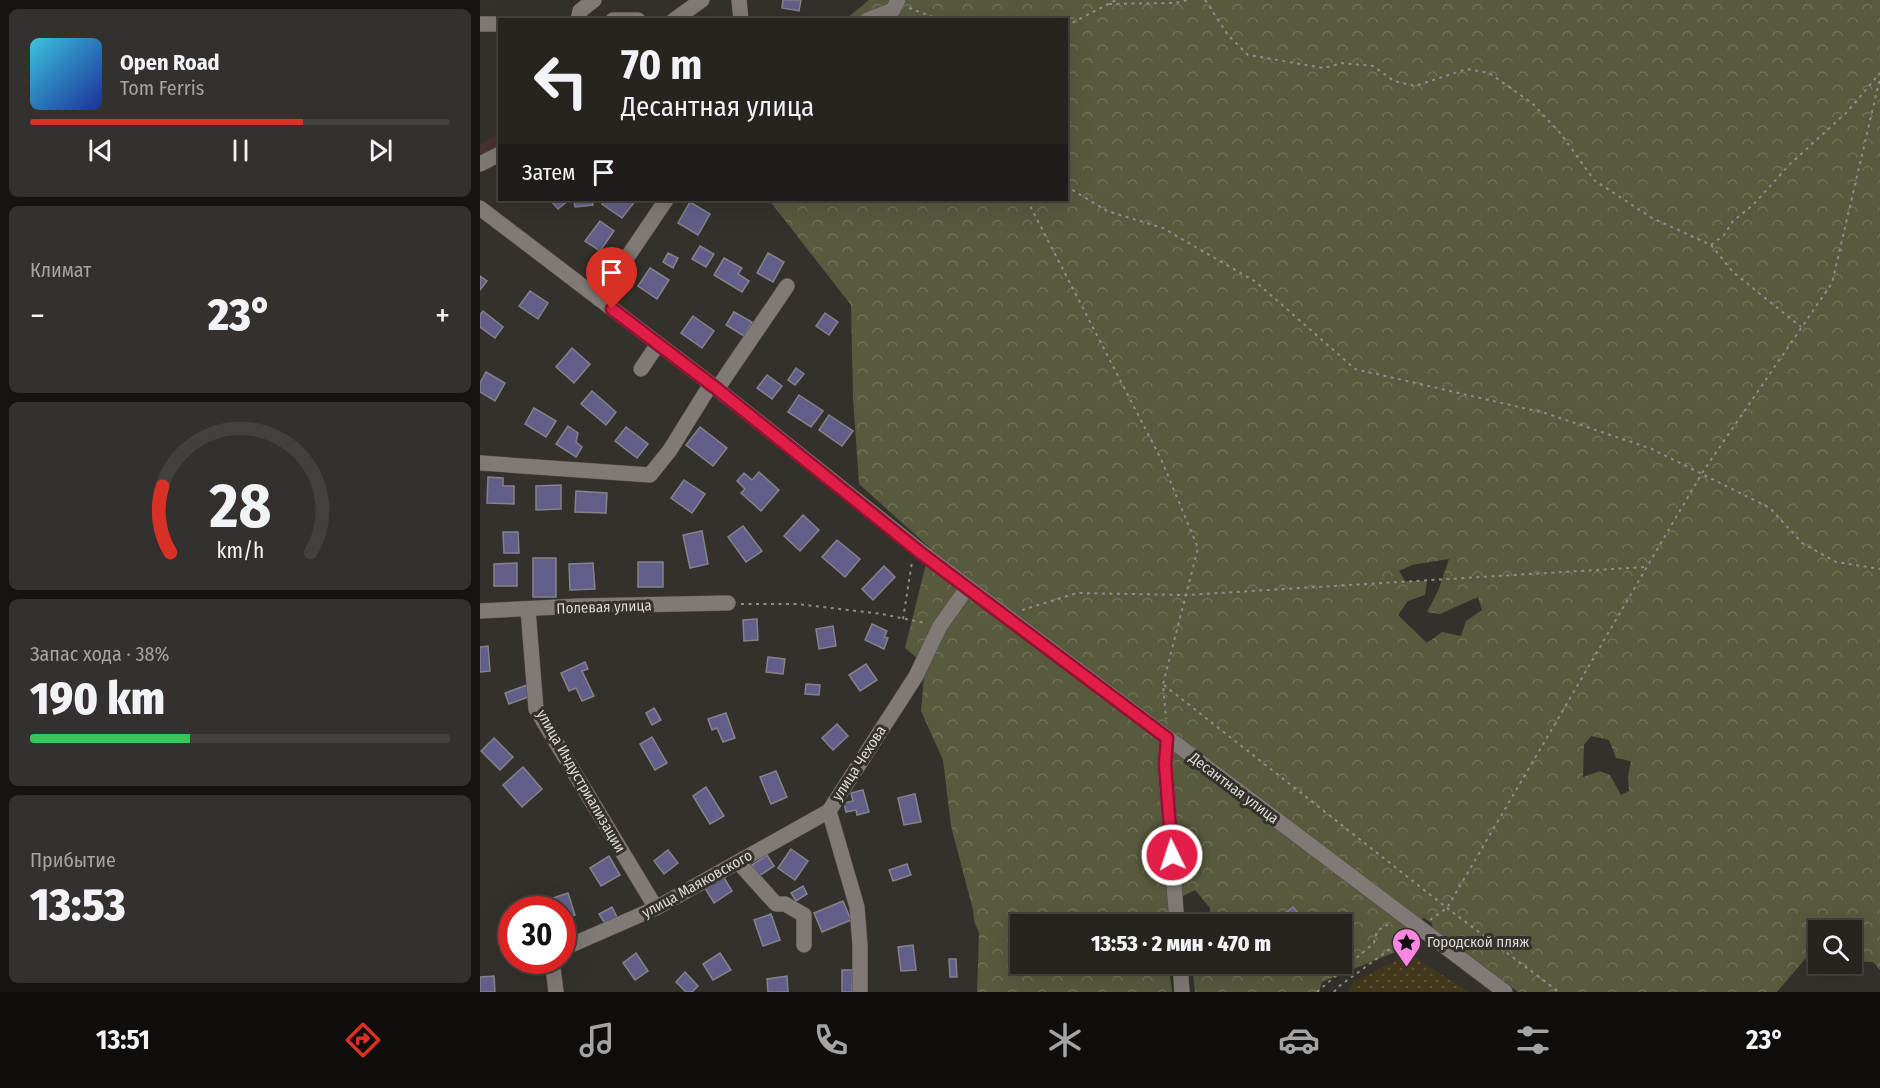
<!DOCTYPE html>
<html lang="ru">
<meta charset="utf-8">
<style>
:root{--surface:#272420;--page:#33302d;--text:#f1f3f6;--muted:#a4a4a5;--line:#43413e;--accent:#d93025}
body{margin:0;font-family:"Fira Sans Condensed",sans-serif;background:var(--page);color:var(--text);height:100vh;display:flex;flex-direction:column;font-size:22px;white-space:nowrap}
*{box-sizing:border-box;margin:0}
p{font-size:20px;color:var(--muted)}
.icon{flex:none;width:33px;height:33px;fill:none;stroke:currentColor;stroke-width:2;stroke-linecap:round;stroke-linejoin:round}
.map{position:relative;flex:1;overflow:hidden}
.drawer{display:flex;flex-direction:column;gap:9px;padding:9px;background:#151412;width:480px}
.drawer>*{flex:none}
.top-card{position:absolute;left:18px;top:18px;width:570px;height:183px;border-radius:0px;box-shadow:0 6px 24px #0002,0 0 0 2px var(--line);background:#272420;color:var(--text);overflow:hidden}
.tools{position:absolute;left:1328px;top:920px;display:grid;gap:12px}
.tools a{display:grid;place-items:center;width:54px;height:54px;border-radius:0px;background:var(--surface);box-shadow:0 6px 24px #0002,0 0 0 2px var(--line);font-size:30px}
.speed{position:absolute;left:18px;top:896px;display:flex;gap:12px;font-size:30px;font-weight:700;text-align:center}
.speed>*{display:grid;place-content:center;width:78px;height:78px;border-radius:50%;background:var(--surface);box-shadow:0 6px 24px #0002,0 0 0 2px var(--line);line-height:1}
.speed .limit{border:9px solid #d22;background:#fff;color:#111}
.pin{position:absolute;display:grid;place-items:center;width:51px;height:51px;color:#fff;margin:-62px -26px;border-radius:50% 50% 50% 0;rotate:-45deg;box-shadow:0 0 6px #0007}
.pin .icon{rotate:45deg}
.me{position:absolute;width:66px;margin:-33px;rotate:356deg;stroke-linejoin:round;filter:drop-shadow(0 0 4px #0008)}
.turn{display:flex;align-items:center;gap:21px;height:126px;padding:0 24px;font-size:27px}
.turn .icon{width:78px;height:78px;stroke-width:2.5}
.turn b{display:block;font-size:42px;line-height:51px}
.then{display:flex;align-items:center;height:57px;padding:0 24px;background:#0003;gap:12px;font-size:22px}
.big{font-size:45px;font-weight:800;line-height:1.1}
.drawer .tile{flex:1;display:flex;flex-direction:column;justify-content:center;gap:9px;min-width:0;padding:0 21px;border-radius:9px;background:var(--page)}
.drawer .dial{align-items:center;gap:0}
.dial svg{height:156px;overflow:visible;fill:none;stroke:var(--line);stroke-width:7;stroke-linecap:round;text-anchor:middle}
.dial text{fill:var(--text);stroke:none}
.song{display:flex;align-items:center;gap:18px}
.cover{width:72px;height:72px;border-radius:9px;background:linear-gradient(135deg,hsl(190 70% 55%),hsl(230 70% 35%))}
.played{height:6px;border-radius:3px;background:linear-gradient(90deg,var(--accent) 65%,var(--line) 65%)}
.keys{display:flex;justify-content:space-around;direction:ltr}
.heat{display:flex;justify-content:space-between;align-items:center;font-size:33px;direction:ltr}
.charge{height:9px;border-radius:4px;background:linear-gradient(90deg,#34c759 38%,var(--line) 0)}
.trip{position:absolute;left:530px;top:914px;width:342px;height:60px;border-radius:0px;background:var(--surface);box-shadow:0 6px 24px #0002,0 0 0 2px var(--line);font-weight:800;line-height:60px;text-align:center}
.menu{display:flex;height:96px;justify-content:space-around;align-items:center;background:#100e0d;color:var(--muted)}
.menu .icon{width:42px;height:42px}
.menu .active{color:var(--accent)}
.menu b{font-size:27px;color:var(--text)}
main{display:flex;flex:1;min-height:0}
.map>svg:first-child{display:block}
</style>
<main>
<section class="drawer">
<div class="tile">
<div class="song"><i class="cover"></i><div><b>Open Road</b><p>Tom Ferris</p></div></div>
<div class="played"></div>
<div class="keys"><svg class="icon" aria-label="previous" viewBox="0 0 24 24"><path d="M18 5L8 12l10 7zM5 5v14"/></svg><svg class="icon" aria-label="pause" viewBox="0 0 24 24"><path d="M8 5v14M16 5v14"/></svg><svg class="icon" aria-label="next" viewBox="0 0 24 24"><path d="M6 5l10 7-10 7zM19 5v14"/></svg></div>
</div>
<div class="tile"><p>Климат</p>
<div class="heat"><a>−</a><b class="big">23°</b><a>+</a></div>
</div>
<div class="tile dial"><svg viewBox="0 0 100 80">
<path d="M14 69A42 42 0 1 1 86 69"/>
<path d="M14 69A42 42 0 0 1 10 35" stroke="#d93025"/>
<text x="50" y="56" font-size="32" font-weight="700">28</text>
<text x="50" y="72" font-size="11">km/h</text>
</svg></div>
<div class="tile"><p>Запас хода · 38%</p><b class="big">190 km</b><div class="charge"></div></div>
<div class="tile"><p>Прибытие</p><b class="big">13:53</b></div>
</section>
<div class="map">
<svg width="1400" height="992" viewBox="0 0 1400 992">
<defs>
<pattern id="forest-crowns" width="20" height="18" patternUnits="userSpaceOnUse" patternTransform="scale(1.5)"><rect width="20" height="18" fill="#575a3d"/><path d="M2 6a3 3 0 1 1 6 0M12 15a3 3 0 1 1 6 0" fill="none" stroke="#6f7158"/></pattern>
<pattern id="sand-dots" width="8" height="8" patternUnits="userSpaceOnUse" patternTransform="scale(1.5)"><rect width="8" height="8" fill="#403818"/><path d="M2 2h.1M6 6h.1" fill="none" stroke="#5b5439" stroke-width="1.8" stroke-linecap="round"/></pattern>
</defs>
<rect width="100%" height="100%" fill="#34302b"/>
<path fill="#473231" d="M19,133V160L0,171V144Z"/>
<path fill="url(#forest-crowns)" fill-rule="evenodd" d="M389,0H1400V970L1393,962L1371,961V930H1338V958H1326L1297,992H1038L953,930L952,923L944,918L923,930L920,950L842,982L839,992H715L712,963H861V924H730V908L715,890L703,896L701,890L697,924H540V963H692L689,967L692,992H497L499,933L494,921L493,910L471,826L463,760L441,711L445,665L425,648L450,548L379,484L373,398L371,305L289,200H586V20L366,19ZM969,559L958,591L947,612L960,614L998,597L1002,610L986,621L981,636L962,632L947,643L918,615L928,601L945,595L947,581H925L919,571L932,565ZM1111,736L1129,740L1136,758L1151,761L1148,777L1149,791L1141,795L1130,775L1120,771L1103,777L1104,745Z"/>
<path fill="url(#sand-dots)" d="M930,954L989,992H868L873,982Z"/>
<g fill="#615f89" stroke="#838389" stroke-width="1.5">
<path d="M303,0H321L319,11L302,8Z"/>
<path d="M70,200H89L78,209Z"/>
<path d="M94,200H112L113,205L95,207Z"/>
<path d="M125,200H156L142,218L122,204Z"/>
<path d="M210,202L230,214L218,235L198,223Z"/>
<path d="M120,221L134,231L120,251L105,241Z"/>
<path d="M220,246L234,254L226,267L212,259Z"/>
<path d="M188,253L198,258L193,268L183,262Z"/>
<path d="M288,253L304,262L293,282L277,273Z"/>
<path d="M244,258L262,268L258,274L269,281L262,292L234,275Z"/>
<path d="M170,268L189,280L177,299L158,286Z"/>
<path d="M0,276L7,281L0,290Z"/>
<path d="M50,291L68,303L58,319L39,306Z"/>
<path d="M3,311L23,327L15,338L0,327V315Z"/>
<path d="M254,312L272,322L264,336L246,325Z"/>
<path d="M345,313L358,322L349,335L336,326Z"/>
<path d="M213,316L234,331L222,348L201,333Z"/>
<path d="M92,348L110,364L94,383L76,367Z"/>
<path d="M316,368L324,374L315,385L308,380Z"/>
<path d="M6,372L25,383L15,401L0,392V383Z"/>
<path d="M287,375L302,386L292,399L277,388Z"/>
<path d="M112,391L136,412L126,425L101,404Z"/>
<path d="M319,395L343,411L331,427L308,412Z"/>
<path d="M54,408L76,421L66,437L45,424Z"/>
<path d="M349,415L373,431L362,446L339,430Z"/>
<path d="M88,426L98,433L96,442L102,447L96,457L76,444Z"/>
<path d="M146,427L168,444L157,458L135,441Z"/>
<path d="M220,427L247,448L233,466L206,445Z"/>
<path d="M279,472L299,490L281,511L261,493L265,489L257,481L264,473L272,480Z"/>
<path d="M8,477L23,478V486H34V504L7,503Z"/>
<path d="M204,480L225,494L212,513L191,498Z"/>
<path d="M81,485V509L56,510V486Z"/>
<path d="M96,491L127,493L126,513L95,512Z"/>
<path d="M323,515L339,530L320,551L304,536Z"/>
<path d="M263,526L282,551L266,562L248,537Z"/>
<path d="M222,531L228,564L210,568L203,535Z"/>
<path d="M23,532H38L39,553H24Z"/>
<path d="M357,540L380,559L365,577L342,557Z"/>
<rect x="53" y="558" width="23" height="39"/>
<rect x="158" y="562" width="25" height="25"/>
<path d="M37,563V586H14V564Z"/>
<path d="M113,563L115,589L90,590L89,564Z"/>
<path d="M404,566L415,577L393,600L382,589Z"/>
<path d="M277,619L278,640L264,641L263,620Z"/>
<path d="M392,624L407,631L404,637L408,638L404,649L385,640Z"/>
<path d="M353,626L356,646L339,649L336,629Z"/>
<path d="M8,646L10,671L0,672V647Z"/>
<path d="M288,657L305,659L303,674L286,672Z"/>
<path d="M105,662L108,669L102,671L114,696L102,701L96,688L89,691L81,673Z"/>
<path d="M386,664L397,680L380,691L369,675Z"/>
<path d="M326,684L340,685L339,695L325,694Z"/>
<path d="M47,685L51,696L29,704L25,693Z"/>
<path d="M174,708L181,720L172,725L166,713Z"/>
<path d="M246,713L255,738L243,742L237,728L232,730L228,719Z"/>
<path d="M357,724L368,736L353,750L342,738Z"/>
<path d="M172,737L187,763L175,770L160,744Z"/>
<path d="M14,738L33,757L20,770L1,751Z"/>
<path d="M43,767L62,789L42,807L23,785Z"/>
<path d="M296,771L307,797L291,804L280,777Z"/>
<path d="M226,787L244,816L230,824L213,796Z"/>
<path d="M383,790L389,812L377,815L376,810L366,812L364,803L373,801L371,793Z"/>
<path d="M435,794L441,822L424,825L418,798Z"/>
<path d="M311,849L328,861L315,880L298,868Z"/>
<path d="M188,850L198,863L184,874L174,861Z"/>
<path d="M287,855L294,866L279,876L272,865Z"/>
<path d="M129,856L140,875L121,886L110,868Z"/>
<path d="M427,864L431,875L413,881L409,870Z"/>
<path d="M243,876L252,891L234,903L225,888Z"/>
<path d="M323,886L327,894L316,901L311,893Z"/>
<path d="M88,893L95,915L82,920V909H66L64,901Z"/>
<path d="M363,901L371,920L342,932L334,913Z"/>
<path d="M132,907L138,919L126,925L119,914Z"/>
<path d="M813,907L823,919L817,924H809L802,916Z"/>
<path d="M291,914L300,940L283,946L274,920Z"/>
<path d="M433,945L436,970L421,971L418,947Z"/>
<path d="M156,953L168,971L155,980L143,963Z"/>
<path d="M240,953L251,970L233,980L223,964Z"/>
<path d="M469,959H476L477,977H470Z"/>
<path d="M362,970H373L372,992H362Z"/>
<path d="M205,972L218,986L212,992H206L196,982Z"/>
<path d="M14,976L15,992H0V977Z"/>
<path d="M307,976L308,992H288L287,979Z"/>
</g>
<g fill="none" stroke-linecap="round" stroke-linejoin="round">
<defs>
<g id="minor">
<path d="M259,0L261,20"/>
<path d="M98,20L100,11L114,0"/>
<path d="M133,20H158"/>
<path d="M194,20L222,0"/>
<path d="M387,20L413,10L418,0"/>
<path d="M0,24H20"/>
<path d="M0,164L20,154"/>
<path d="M0,208L231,384L443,553L1025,992"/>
<path d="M119,299L186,200"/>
<path d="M161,369L178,344"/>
<path d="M237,389L307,286"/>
<path d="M1,463L170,475L190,450L231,384"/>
<path d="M48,610L56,709L176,908"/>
<path d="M0,611L99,606L248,603"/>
<path d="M687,738L685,764L697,924"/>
<path d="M258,862L296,904H305L324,915V945"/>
<path d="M82,949L176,908L349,811"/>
<path d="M72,960L76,992"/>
<path d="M700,963L702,992"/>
<path d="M380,992V945L377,907L349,811L436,676L460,626L487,588"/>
</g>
</defs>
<use href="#minor" stroke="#524e4a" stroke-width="16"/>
<g stroke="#908d89" stroke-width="2" stroke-dasharray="3 4.5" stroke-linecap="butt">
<path d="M725,0L748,35L768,55L844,68L862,63L893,66L914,81L935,86L987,69L1009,73L1052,103L1081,134L1114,180L1172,218L1231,245L1244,235L1253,221L1273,205L1309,165L1367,112L1400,73"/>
<path d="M629,4L695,3L708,0"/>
<path d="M429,8L453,17L473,20"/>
<path d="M586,26L636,0"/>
<path d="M586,186L627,211L683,228L776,282L875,369L1065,413L1172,449L1290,508L1322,543L1356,562L1400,569"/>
<path d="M547,200L681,459L718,548L683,684L686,719"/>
<path d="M1231,245L1253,272L1321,327"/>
<path d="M261,604H317L402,614L445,623"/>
<path d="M542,610L597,593L706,595L1165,567"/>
<path d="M423,619L432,562"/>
<path d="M684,685L967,908L1079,992"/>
<path d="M950,920L967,908L1222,473L1352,283L1400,78"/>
<path d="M837,992L894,943L897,931L912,922"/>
<path d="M854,992L858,987L928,936"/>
</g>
<use href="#minor" stroke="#7f7a75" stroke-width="15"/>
</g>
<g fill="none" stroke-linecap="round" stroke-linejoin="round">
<defs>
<path id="route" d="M132,309L237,389L442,554L687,738L685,764L692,855"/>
</defs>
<use href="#route" stroke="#92132f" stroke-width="15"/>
<use href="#route" stroke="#e11d48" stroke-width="10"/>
</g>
<defs>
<symbol id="sight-pin" viewBox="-11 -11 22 30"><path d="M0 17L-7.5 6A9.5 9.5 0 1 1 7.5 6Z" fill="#fd86e3" stroke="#34302b"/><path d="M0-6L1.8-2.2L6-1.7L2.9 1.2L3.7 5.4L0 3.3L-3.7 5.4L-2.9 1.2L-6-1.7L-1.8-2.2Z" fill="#111"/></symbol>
</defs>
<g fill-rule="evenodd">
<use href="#sight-pin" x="910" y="926" width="33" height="45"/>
</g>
<g text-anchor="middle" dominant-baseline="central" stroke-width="6" stroke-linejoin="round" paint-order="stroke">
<g font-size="15" fill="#dcd9d6" stroke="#34302b">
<text transform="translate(124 607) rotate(-2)">Полевая улица</text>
<text transform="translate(379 763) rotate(-57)">улица Чехова</text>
<text transform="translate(101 781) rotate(60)">улица Индустриализации</text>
<text transform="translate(754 788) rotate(37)">Десантная улица</text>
<text transform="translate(217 884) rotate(-29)">улица Маяковского</text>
</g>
<g font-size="15" fill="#dcd9d6" stroke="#34302b" text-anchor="start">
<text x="947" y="942">Городской пляж</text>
</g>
</g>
</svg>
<div class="tools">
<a><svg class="icon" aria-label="search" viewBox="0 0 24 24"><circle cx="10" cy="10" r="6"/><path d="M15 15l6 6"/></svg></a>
</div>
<div class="speed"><div class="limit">30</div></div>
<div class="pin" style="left:132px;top:309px;background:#d93025"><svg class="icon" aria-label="arrive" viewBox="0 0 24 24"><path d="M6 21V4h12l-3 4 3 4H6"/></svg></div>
<svg class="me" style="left:692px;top:855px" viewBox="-20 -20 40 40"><circle r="17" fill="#e11d48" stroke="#fff" stroke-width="3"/><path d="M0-11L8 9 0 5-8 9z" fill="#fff"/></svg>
<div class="trip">13:53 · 2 мин · 470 m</div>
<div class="top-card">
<div class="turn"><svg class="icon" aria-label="left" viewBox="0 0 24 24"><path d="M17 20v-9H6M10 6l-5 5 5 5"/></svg><div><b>70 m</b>Десантная улица</div></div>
<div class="then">Затем<svg class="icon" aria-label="arrive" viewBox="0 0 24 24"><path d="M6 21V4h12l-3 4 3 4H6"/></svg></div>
</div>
</div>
</main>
<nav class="menu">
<b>13:51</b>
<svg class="icon active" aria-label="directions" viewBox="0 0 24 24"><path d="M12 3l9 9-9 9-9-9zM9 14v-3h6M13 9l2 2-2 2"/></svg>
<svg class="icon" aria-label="music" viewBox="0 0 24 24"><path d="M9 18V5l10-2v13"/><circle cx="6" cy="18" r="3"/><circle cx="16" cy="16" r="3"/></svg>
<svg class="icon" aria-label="phone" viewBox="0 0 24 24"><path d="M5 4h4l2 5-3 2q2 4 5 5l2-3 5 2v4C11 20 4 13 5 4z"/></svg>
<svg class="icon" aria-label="climate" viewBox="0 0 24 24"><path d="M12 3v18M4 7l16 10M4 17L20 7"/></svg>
<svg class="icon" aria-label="car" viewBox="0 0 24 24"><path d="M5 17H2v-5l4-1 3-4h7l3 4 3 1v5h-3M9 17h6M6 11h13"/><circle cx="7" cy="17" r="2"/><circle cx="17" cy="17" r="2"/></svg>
<svg class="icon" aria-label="filters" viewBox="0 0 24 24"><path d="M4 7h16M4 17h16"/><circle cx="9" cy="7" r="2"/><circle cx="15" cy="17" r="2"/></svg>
<b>23°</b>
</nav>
